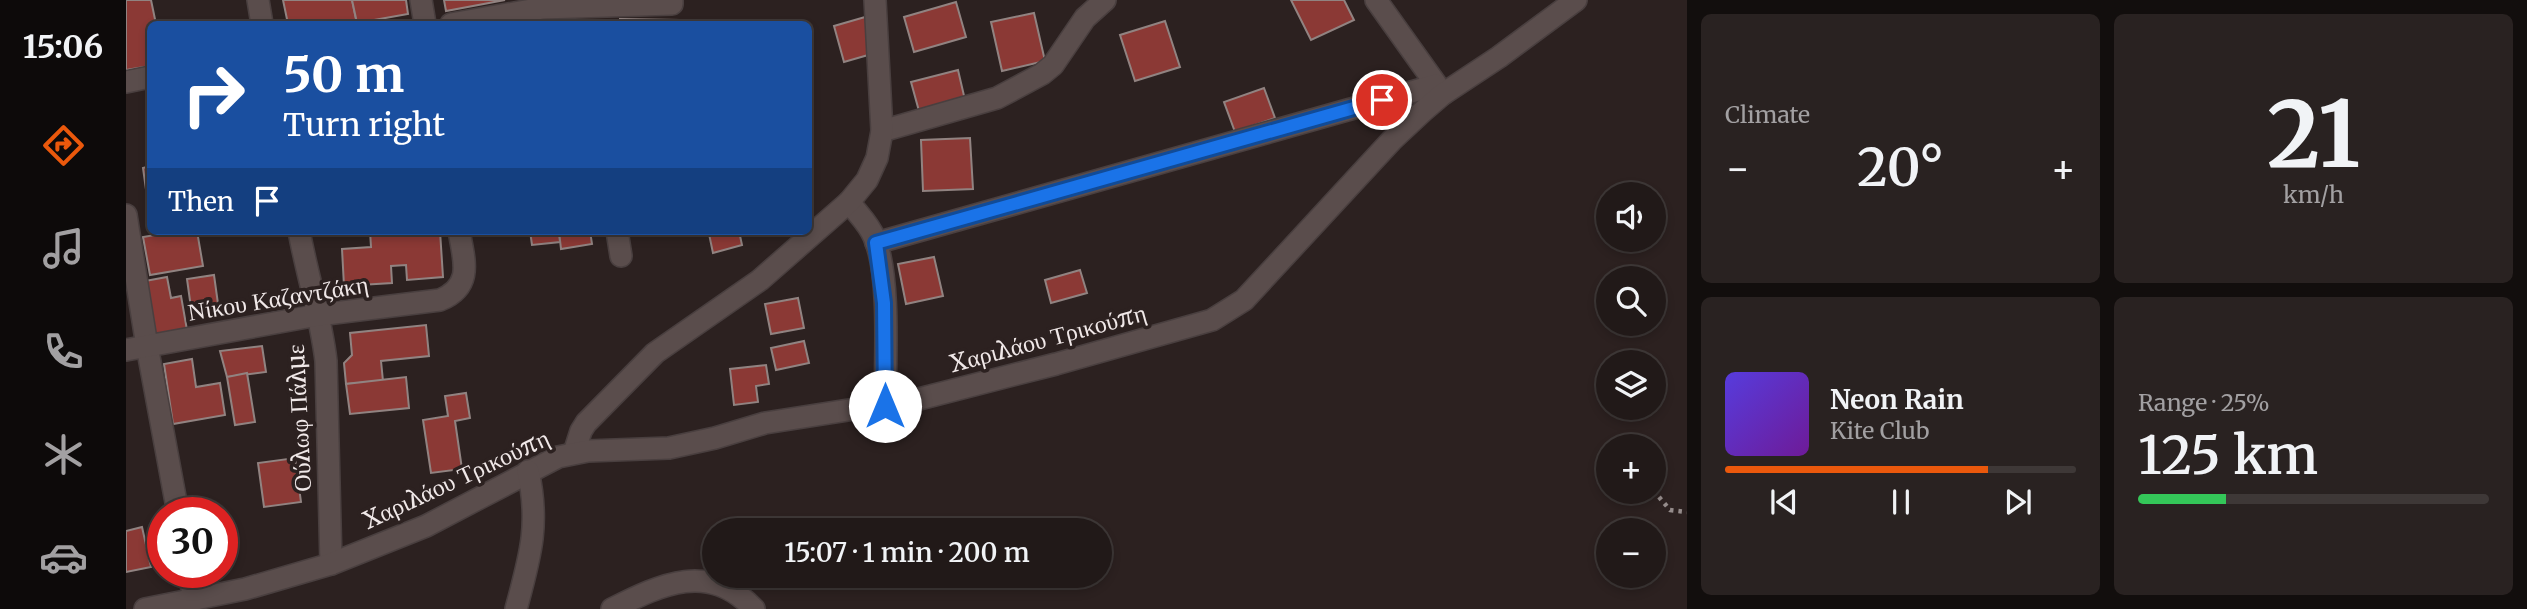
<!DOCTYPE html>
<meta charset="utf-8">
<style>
:root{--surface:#211918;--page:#292221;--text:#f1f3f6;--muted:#a2a0a2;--line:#3e3837;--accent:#ea580c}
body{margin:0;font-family:Merriweather,serif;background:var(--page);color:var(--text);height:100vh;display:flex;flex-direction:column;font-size:26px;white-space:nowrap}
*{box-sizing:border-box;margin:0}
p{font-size:23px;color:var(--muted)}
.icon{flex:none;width:38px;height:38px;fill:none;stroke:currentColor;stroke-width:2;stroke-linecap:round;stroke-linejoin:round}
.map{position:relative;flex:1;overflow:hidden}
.details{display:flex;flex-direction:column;gap:14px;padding:14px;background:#120e0d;width:840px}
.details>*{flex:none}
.top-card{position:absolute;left:21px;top:21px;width:665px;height:214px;border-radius:10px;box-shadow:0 4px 10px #0003,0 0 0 2px var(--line);background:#1a4fa0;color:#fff;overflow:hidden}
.tools{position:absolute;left:1470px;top:182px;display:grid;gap:14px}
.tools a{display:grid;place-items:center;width:70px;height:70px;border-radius:50%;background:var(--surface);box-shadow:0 4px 10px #0003,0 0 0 2px var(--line);font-size:35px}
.speed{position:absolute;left:21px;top:497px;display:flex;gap:14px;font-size:35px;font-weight:700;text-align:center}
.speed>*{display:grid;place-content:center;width:91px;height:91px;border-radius:50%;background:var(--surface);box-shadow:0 4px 10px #0003,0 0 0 2px var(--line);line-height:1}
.speed .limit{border:10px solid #d22;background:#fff;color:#111}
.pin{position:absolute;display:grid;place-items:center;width:60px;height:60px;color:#fff;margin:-30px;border:4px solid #fff;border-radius:50%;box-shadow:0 2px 7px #0007}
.me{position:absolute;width:77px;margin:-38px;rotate:0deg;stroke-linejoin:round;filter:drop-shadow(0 0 5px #0008)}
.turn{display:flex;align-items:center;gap:24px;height:147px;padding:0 21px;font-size:32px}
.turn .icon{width:91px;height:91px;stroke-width:2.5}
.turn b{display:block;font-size:49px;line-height:60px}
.then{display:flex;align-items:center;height:66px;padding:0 21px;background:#0003;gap:14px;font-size:26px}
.big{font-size:52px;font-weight:600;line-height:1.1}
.details .widget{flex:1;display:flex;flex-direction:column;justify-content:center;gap:10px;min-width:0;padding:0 24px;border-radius:10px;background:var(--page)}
.details .dial{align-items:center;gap:0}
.dial b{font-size:91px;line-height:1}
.song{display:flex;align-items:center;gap:21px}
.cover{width:84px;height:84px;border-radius:10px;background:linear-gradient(135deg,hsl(250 70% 55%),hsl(280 70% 35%))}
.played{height:7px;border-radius:4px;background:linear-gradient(90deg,var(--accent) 75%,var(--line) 75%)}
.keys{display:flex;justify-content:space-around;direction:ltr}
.heat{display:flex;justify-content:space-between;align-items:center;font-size:38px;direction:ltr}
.charge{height:10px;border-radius:5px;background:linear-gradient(90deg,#34c759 25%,var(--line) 0)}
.details .tiles{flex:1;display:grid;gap:14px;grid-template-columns:repeat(2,1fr)}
.trip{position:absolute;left:576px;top:518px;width:410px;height:70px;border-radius:35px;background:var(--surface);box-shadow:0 4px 10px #0003,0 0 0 2px var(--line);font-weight:600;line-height:70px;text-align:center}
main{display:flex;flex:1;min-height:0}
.dock{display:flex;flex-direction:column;width:126px;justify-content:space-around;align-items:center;background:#0d0a0a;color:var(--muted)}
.dock .icon{width:49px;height:49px}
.dock .selected{color:var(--accent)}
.dock b{font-size:32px;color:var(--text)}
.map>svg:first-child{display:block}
</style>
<main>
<nav class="dock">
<b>15:06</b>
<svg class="icon selected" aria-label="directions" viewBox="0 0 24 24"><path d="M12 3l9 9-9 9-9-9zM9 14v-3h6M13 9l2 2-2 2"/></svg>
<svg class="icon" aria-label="music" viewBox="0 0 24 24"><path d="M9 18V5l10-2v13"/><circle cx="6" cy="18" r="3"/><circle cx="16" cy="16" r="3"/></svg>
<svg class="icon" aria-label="phone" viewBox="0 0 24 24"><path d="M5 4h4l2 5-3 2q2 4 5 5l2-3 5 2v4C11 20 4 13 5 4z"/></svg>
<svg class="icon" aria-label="climate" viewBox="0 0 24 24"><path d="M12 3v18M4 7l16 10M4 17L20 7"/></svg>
<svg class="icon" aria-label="car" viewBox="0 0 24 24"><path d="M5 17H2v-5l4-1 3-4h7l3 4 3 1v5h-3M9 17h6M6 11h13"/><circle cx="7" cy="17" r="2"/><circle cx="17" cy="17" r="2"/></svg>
</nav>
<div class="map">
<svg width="1561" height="609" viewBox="0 0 1561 609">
<rect width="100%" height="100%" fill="#2c2120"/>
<g fill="#8b3935" stroke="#918381" stroke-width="2">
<path d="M0,0H25L30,24H24V66L0,70Z"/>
<path d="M157,0H226L231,24H162Z"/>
<path d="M226,0H280L282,14L231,23Z"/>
<path d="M318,0H379L320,11Z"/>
<path d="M1165,0H1218L1228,20L1185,40Z"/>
<path d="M830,2L840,37L788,52L778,17Z"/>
<path d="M908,13L919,61L876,71L865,22Z"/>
<path d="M739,17L749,53L718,62L708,26Z"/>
<path d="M494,19L553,20V24H494Z"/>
<path d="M1039,21L1054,67L1009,81L994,35Z"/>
<path d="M832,70L839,100L793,111L785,82Z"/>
<path d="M1138,88L1149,118L1109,132L1098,102Z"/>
<path d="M844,138L847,189L797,191L795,140Z"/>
<path d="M24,166V203L22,204L17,168Z"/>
<path d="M52,231H71L77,266L24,275L17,237Z"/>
<path d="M244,231H314L317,277L281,280L280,265L265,266L266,283L218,286L216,249L245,247Z"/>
<path d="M404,231H433L434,242L406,245Z"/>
<path d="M433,231H464L466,244L435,249Z"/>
<path d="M613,231L616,245L587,253L583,234Z"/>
<path d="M808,257L817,296L780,304L772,264Z"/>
<path d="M954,270L961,293L925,303L919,280Z"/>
<path d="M88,275L93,311L66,315L61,279Z"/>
<path d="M41,277L45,298L55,296L61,330L29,336L19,281Z"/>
<path d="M672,298L678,328L645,334L639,304Z"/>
<path d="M300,325L303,356L255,361L257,381L220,384L218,363L226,355L224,333Z"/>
<path d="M678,341L683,363L650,370L645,348Z"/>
<path d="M136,346L140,372L101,377L94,351Z"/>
<path d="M66,359L70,387L94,383L99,415L47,424L38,364Z"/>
<path d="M640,365L643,384L630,386L632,402L608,405L604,369Z"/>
<path d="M121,373L129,422L109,425L101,377Z"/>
<path d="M280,377L283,408L224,414L220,384Z"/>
<path d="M340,393L344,418L329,421L336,469L305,473L297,420L322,416L319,396Z"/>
<path d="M169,458L175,502L138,507L132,463Z"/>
<path d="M16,527L25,567L0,572V531Z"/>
</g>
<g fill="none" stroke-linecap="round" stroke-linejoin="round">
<defs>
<g id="minor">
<path d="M132,0L136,24"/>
<path d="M295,0L299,24"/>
<path d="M1250,0L1317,94"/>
<path d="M325,24L417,8L546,4V0"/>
<path d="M0,82L24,77"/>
<path d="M756,131L871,98L916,74L927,65L959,18L979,0"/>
<path d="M723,202C731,213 743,224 748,237C765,275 759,363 759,406"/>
<path d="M0,215L21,346L52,513"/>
<path d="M173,231C181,275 195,317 200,361L205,564"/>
<path d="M491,231L495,256"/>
<path d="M750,243L1310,85"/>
<path d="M0,350L192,315L314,300C348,286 338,260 333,231"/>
<path d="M448,453L455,431L460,423L529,353L634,280L723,202L741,180L751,158L756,131L749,0"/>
<path d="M63,572L68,600"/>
<path d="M19,609L119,589L205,564L300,526L432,457L462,451L543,448L589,438L639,423L793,399L930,364L1086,320L1118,300L1266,140L1296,112L1317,94L1373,57L1450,0"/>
<path d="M390,609C404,557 414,525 402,471"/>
<path d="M486,609C536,584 583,561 628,609"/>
</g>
</defs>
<use href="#minor" stroke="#493f3f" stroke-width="24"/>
<path stroke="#958c8b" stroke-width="4.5" stroke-dasharray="3.5 5" stroke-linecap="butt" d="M1533,497L1544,510L1561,512"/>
<use href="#minor" stroke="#5a4d4c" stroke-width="21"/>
</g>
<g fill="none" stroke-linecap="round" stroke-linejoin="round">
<defs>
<path id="route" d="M759,406L758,303L750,243L1256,100"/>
</defs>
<use href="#route" stroke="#114b97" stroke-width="18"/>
<use href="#route" stroke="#1a73e8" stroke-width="12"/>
</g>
<g text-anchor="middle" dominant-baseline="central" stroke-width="7" stroke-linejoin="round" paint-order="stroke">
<g font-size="24" fill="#f0e8e8" stroke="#2c2120">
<text transform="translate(152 298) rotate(-9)">Νίκου Καζαντζάκη</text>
<text transform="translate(922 338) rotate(-15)">Χαριλάου Τρικούπη</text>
<text transform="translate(173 418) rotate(-93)">Ούλωφ Πάλμε</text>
<text transform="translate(330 479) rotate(-25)">Χαριλάου Τρικούπη</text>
</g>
</g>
</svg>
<div class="tools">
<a><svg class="icon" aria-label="sound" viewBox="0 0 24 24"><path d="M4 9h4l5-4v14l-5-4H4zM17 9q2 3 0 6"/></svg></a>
<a><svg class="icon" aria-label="search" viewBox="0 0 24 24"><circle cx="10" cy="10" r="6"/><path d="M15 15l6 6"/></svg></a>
<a><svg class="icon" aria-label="layers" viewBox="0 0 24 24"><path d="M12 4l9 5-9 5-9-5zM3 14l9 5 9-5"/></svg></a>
<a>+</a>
<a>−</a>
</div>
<div class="speed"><div class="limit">30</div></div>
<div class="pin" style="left:1256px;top:100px;background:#d93025"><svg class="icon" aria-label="arrive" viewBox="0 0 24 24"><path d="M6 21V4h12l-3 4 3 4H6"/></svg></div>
<svg class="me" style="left:759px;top:406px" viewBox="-20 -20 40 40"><circle r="19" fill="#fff"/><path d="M0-13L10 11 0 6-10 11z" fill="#1a73e8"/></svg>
<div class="trip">15:07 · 1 min · 200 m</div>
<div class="top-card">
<div class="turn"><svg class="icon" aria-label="right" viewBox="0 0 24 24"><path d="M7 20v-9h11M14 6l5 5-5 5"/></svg><div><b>50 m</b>Turn right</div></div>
<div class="then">Then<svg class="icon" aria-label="arrive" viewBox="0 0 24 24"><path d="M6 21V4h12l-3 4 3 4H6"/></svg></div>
</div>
</div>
<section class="details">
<div class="tiles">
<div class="widget"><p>Climate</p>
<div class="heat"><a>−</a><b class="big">20°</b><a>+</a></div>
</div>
<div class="widget dial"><b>21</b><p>km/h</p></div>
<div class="widget">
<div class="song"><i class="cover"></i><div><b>Neon Rain</b><p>Kite Club</p></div></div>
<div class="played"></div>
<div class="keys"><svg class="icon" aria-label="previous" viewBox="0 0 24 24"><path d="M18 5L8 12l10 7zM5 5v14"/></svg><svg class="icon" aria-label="pause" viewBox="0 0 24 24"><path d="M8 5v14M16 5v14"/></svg><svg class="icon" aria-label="next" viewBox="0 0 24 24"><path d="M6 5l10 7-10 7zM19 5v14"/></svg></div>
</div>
<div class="widget"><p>Range · 25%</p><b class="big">125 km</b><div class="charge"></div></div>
</div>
</section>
</main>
